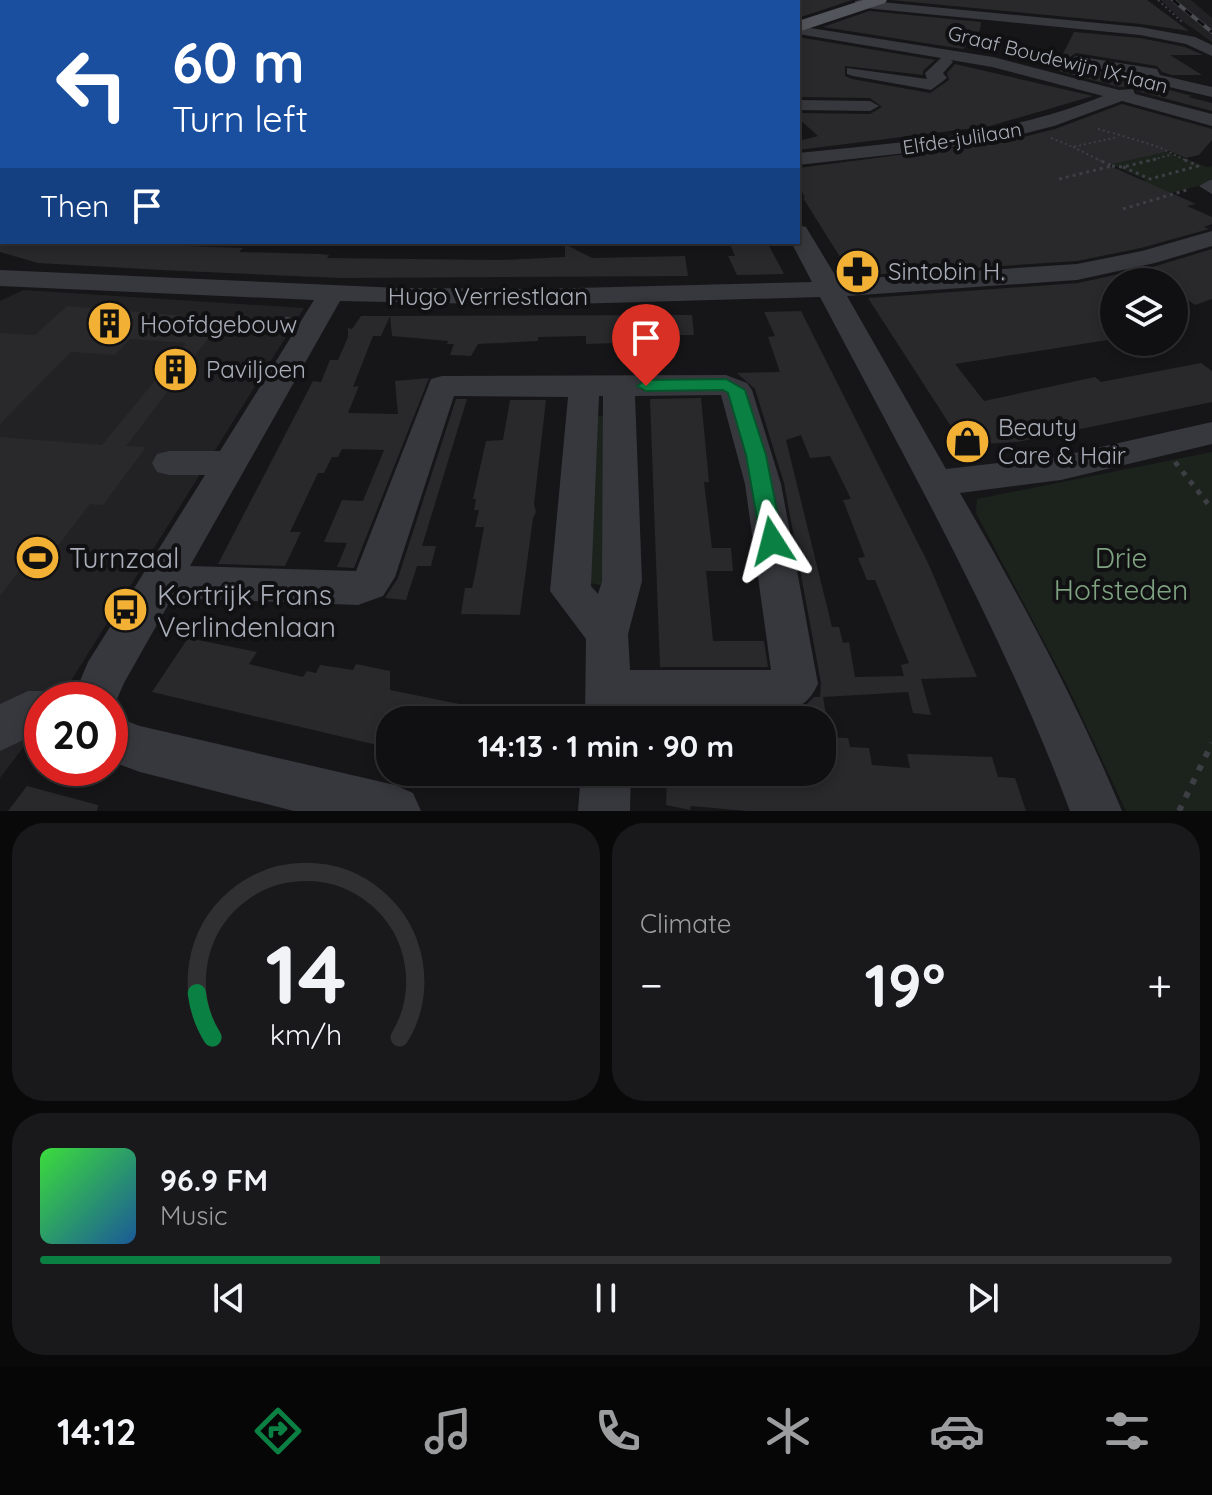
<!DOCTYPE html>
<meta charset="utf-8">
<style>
:root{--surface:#101012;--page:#19191b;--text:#f1f3f6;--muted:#9c9d9f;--line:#303032;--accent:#0b8043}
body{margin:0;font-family:Quicksand,sans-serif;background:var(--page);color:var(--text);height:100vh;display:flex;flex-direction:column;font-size:30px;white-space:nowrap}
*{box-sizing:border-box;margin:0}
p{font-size:26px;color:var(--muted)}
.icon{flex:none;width:44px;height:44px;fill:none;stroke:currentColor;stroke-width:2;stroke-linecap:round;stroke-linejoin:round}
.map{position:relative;height:811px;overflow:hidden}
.details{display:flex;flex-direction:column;gap:12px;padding:12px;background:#09090a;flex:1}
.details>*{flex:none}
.banner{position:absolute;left:0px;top:0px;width:800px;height:244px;box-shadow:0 4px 12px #0003,0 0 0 2px var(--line);background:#1a4fa0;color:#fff;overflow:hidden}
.controls{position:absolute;left:1100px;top:268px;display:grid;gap:16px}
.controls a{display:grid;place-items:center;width:88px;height:88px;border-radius:50%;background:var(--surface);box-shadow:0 4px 12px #0003,0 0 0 2px var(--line);font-size:40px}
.speed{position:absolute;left:24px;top:682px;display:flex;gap:16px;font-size:40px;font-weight:700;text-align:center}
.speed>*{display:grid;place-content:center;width:104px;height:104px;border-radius:50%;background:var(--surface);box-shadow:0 4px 12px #0003,0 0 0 2px var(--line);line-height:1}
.speed .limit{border:12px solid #d22;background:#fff;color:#111}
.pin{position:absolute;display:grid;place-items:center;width:68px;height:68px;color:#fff;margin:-82px -34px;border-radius:50% 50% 50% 0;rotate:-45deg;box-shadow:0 0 8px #0007}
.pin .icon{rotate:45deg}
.me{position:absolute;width:88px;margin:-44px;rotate:351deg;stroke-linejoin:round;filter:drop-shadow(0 0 6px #0008)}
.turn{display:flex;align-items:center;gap:28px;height:168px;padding:0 40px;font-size:36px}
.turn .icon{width:104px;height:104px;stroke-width:2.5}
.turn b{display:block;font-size:56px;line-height:68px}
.then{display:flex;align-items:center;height:76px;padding:0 40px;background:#0003;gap:16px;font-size:30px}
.big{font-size:60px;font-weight:700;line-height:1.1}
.details .card{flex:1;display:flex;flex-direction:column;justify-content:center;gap:12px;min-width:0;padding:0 28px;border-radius:32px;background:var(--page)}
.details .dial{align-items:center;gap:0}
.dial svg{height:208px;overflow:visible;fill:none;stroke:var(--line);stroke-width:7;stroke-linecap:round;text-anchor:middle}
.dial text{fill:var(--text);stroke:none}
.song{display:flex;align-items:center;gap:24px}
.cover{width:96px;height:96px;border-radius:12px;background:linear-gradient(135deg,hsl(120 70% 55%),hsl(210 70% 35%))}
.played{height:8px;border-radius:4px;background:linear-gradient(90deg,var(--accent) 30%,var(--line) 30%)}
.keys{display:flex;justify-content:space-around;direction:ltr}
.heat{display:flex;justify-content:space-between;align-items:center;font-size:44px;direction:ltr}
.details .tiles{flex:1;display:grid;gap:12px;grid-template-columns:1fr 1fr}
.card:last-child{grid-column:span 2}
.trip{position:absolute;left:376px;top:706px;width:460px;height:80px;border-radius:32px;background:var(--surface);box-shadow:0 4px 12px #0003,0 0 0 2px var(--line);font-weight:700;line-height:80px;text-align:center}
.menu{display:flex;height:128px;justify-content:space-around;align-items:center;background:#060607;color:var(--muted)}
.menu .icon{width:56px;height:56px}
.menu .on{color:var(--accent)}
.menu b{font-size:36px;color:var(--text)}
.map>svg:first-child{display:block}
</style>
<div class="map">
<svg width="1212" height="811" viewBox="0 0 1212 811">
<rect width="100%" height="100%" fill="#161618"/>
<g fill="#222225">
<path d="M1161,0H1191L1212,18V42L1181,20Z"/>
<path d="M23,290L304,308L59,700H42V723L0,778V301Z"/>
</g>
<g fill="#1c231d">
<path d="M1166,151L1207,167L1212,166V182L1115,209L1134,184L1146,180L1111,164Z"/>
<path d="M595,416H606L605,580L599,585L587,582Z"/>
<path d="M1212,452V811H1126L1067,685L976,513L977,499Z"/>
</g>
<g fill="#29292c" fill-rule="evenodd">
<path d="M798,0H852L798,18Z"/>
<path d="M891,0H1147L1189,31L1141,24Z"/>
<path d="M869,11L981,22L980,30L963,49L823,27Z"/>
<path d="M1074,32L1140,38L1185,47L1203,55H1170L1202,75H1172L1162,72L1157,66L1076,53L1065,60L1070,67L1128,76V79L1192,96L1188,97L1212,103V111L1137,91L1135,86L1119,87L1055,70Z"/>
<path d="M798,37L935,60L923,71V75L845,66V76L852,79L930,93L949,80L947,73L955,64L1093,96L990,126L798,150V141L818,136L798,118V113L870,114L882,107L870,98L798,97Z"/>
<path d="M1122,104L1212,129V140L1199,155L1186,158L1169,151L1108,165L1196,204L1187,206L1212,217V224L1204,227L1209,229L1141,248L1077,261L852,276L803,198H805L798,183V168L1007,141L1055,129Z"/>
<path d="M0,242H133L131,244L243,248L239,252L320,254L329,255L327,258L500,260L565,257V244L592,258L685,256L688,276L340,278L161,270L38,263L0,252Z"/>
<path d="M729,242H767L784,274L737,275L728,256H735Z"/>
<path d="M1212,249V299L1195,305L1174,290V282H1114V339L955,364L984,401L1095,377L1101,382L1201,363L1212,371V402L1017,442L963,445L868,298L1078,283L1156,266Z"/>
<path d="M67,306L223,319L126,446L146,447L103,505L90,504L44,564L26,562L0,596V437L102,445L186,343L130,339L115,355L71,352L0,424V333L35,335Z"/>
<path d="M801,311L928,563L977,677L921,679L931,715L913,713L908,692L823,697L827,720H807L805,706L814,697H820L821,683L784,483L755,389L737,373L780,372L768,337L775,336L764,312ZM801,435L810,458L830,456L851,499L843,500L865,557L858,558L867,580H875L909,663L901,665L904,676L855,677L849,642L843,643L839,627H832L786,440Z"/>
<path d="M692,315L694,335H677L678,339L616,338L617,343L586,344V336L538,337V341L478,344L471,356L450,355L454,344H447L448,341L392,336L390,316Z"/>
<path d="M361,316H390L381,336H373L353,387L359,386L348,413L398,414L395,381L429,378L354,568L337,567L347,543L324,542L342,500L363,501L384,450L342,449L338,457H332L324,473H318L290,532H301L285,566L218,564L313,381L321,382L330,360H338L348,337V328L352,329Z"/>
<path d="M701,398L709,482H704L712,548H731L733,571H706L713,641H764L768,667H660L650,399Z"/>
<path d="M456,399H467L422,546H436L431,566H417L406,600L385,598L398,578Z"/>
<path d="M510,400H546L534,504L536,512L533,518L520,615L461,614L465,588H472L475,575L484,527H475L479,510H474L476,499H473L486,441L503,440Z"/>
<path d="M188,638L257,652L249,664L303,677L307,671L316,673L320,665L353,670L356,664L390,671V690L499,712V720H390V748L152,692Z"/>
<path d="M822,737L848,738L850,747L869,748L872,765L910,768L907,754L992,757L998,777L1015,778L1026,811H747L691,806L690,810L666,805L667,772H822Z"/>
<path d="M27,786L98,805L97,811H8Z"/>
</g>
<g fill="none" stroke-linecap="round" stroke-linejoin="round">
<g stroke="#3d3f44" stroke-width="2" stroke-dasharray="2 3" stroke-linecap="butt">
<path d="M507,0H532"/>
<path d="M1158,0L1182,22"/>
<path d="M1098,129L1112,133"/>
<path d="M1113,133L1159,147L1187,161"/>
<path d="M1051,138L1073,147L1118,137"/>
<path d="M1073,147L1101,161"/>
<path d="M1148,161L1170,155"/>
</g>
<g stroke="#3d3f44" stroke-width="3" stroke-dasharray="3 4" stroke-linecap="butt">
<path d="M1112,166L1123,167L1156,159"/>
<path d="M1123,167L1150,179L1198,166L1183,159"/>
<path d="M1059,179L1112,166L1097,159"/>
<path d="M1123,209L1190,189"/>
</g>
<path stroke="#3d3f44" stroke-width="4" stroke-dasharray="4 5" stroke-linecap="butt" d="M261,324L266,318L292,319"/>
<path stroke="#3d3f44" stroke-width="5" stroke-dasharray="5 7" stroke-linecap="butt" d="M1175,462L1212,509"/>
<path stroke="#3d3f44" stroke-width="6" stroke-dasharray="6 9" stroke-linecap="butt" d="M1179,811L1212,743"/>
<g fill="#37383d" fill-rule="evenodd">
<path d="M393,0H451L453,2H394Z"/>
<path d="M697,0H711L713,2H698Z"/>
<path d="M860,0L1140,27L1195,37L1212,45V56L1186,44L1140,35L855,7V1Z"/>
<path d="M798,26L993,57L1119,90L1133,89L1135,94L1212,114V126L1122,101L1054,126L1007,138L924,151L798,165V153C901,142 1006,136 1103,96L992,67L951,60L953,62L943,73L947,78L931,90L853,76L847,74V68L927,79L925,73L941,58L798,34Z"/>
<path d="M2,43V53L0,54V44Z"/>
<path d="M1076,56L1157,69L1160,75L1212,87V97L1148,82L1145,76L1070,64L1068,61Z"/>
<path d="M798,100L870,101L879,106L870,111L798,110Z"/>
<path d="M1210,180H1212V194L1199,186Z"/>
<path d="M798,225L806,227L838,280L1077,264L1142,251L1212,231V246L1155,263L1077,280L847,296L946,469L1061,456L1212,422V444L1061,480L960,493C1020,597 1076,700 1122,811H1070C1003,632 909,466 820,297L536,305L340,301L190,566L356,571L431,379L442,376L726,375L747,383L752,390L781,484L818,684C810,700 804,705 787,712H631V720H585L586,639L550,591L568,397L454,396L395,577L383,596L358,605L172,598L124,683L110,715L140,726L395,785L413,793L421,811H294L140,772L110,761V700H72L88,662L205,475H169L157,472L152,463L157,454L169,451H220L314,300L0,286V270L400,288L536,289L812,282L791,242H798ZM721,395L745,484L771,670H630L628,634L642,581L635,396ZM599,396H603L602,581L598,594L591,586Z"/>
<path d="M28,691H42L59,700H42V735H34L0,751V704Z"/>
<path d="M581,772H631L630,811H578Z"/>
</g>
<g fill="#53555c" fill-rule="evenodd">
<path d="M863,0H887L885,3L798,32V21Z"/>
<path d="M2,209V227L0,228V210Z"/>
</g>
<defs>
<path id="rail" d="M1173,0L1212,32"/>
</defs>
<use href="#rail" stroke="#4a4c52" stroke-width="4"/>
<use href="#rail" stroke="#111113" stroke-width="3" stroke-dasharray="8" stroke-linecap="butt"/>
</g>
<path fill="#0b8043" stroke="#07532c" stroke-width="2" d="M726,379L745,390L766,455L783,541L780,547L772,549L764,547L761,541L746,455L728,393L723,390L646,391L637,386L646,380Z"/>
<defs>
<symbol id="pharmacy-disc" viewBox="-11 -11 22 22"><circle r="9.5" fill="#f2b134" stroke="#111113"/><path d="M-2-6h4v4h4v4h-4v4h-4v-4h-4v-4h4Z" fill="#111"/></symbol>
<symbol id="building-disc" viewBox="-11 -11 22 22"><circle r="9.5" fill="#f2b134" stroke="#111113"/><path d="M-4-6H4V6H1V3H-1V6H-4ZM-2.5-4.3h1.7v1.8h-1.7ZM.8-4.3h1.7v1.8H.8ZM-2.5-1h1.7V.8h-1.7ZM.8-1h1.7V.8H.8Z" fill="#111"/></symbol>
<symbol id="shop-disc" viewBox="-11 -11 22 22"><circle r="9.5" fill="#f2b134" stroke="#111113"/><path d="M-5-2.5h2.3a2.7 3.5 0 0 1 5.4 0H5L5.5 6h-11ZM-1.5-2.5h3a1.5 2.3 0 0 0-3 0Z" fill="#111"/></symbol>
<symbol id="stadium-disc" viewBox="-11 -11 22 22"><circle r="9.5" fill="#f2b134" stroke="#111113"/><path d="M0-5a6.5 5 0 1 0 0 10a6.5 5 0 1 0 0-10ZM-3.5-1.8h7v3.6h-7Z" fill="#111"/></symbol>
<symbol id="bus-disc" viewBox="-11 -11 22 22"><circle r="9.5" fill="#f2b134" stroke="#111113"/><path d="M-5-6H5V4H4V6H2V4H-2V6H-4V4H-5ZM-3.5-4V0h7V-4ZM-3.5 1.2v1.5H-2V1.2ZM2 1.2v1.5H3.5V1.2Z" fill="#111"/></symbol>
</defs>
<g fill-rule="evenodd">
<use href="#pharmacy-disc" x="832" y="246" width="51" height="51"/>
<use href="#building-disc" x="84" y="298" width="51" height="51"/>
<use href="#building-disc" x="150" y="344" width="51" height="51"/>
<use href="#shop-disc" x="942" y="416" width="51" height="51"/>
<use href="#stadium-disc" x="12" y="532" width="51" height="51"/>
<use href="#bus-disc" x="100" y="584" width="51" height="51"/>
</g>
<g text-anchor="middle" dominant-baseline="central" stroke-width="8" stroke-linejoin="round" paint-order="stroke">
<g font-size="20" fill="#a8adb8" stroke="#111113">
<text transform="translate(1058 59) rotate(14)">Graaf Boudewijn IX-laan</text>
<text transform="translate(962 138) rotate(-9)">Elfde-julilaan</text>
</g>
<g font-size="24" fill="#a8adb8" stroke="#111113" text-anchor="start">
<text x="888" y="271">Sintobin H.</text>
<text x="140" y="324">Hoofdgebouw</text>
<text x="206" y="369">Paviljoen</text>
<text x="998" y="427">Beauty<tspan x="998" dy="28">Care &amp; Hair</tspan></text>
</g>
<g font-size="24" fill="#a8adb8" stroke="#111113">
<text x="488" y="296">Hugo Verriestlaan</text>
</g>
<g font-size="28" fill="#a8adb8" stroke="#111113" text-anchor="start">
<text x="69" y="557">Turnzaal</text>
<text x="157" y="594">Kortrijk Frans<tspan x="157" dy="32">Verlindenlaan</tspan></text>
</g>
<g font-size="28" fill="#7fa381" stroke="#111113">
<text x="1121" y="557">Drie<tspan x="1121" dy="32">Hofsteden</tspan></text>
</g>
</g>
</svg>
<div class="controls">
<a><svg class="icon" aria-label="layers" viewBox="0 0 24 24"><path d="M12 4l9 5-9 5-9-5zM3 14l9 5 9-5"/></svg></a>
</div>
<div class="speed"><div class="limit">20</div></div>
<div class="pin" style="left:646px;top:386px;background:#d93025"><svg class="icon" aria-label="arrive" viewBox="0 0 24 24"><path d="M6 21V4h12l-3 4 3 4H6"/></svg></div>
<svg class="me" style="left:772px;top:541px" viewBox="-20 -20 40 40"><path d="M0-17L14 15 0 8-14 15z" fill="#0b8043" stroke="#fff" stroke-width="4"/></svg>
<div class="trip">14:13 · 1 min · 90 m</div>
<div class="banner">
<div class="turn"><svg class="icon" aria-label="left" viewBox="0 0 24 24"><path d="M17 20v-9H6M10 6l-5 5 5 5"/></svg><div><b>60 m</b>Turn left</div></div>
<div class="then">Then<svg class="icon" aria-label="arrive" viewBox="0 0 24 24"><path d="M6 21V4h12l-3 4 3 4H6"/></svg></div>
</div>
</div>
<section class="details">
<div class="tiles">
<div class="card dial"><svg viewBox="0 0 100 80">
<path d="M14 69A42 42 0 1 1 86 69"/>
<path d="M14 69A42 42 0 0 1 8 52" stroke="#0b8043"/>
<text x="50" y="56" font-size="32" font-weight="700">14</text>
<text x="50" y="72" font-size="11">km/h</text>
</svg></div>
<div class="card"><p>Climate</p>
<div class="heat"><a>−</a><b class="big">19°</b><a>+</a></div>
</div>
<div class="card">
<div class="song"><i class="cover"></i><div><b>96.9 FM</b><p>Music</p></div></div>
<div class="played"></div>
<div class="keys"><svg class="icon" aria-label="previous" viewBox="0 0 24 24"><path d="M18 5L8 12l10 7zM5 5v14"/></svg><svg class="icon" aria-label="pause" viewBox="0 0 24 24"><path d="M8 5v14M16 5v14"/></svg><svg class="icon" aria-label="next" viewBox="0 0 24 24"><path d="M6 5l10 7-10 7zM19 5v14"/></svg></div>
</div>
</div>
</section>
<nav class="menu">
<b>14:12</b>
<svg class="icon on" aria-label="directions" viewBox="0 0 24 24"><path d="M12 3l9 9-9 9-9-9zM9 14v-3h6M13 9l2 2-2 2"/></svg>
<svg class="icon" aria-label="music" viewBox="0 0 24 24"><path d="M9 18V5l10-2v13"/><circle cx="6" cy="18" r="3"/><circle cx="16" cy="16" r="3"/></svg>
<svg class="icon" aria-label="phone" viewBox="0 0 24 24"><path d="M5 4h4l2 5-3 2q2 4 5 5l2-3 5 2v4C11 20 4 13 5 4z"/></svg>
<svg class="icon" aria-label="climate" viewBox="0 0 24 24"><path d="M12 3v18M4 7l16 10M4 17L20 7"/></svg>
<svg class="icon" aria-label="car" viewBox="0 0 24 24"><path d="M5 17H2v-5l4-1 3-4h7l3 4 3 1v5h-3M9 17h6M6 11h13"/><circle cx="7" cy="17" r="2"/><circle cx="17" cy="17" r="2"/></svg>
<svg class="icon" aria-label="filters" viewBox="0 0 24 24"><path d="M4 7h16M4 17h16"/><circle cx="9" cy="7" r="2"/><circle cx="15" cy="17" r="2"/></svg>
</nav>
